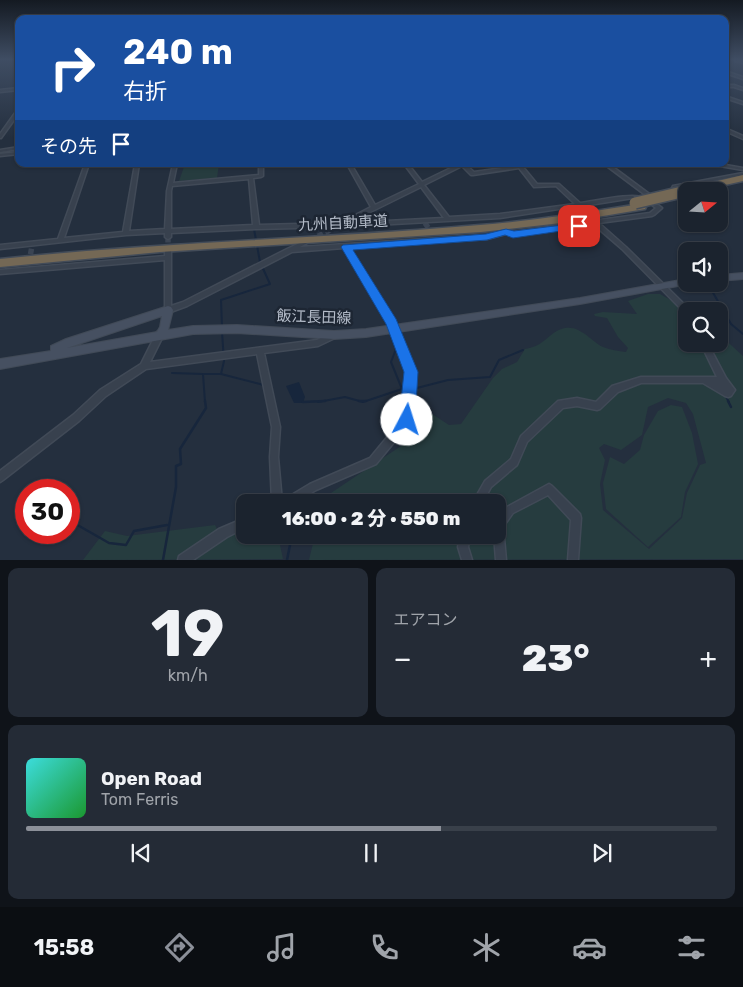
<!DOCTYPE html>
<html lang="ja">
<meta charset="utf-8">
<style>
:root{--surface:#1b232e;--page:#242b36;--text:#f1f3f6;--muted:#a0a4aa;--line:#39404a;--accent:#8c9099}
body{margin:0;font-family:Rubik,"Noto Sans JP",sans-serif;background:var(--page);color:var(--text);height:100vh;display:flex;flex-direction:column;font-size:19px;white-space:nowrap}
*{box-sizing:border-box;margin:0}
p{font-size:16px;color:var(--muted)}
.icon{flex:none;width:28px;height:28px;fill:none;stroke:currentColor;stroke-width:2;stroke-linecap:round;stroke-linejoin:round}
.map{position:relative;height:560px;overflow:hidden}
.side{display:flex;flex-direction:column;gap:8px;padding:8px;background:#0f1319;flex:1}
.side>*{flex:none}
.banner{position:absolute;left:15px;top:15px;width:714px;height:152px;border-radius:10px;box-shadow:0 1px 4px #0004,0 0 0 1px var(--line);background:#1a4fa0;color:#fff;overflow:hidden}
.needle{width:32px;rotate:72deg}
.controls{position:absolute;left:678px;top:182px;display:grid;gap:10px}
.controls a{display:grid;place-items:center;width:50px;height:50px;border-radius:10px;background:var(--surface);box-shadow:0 1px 4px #0004,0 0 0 1px var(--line);font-size:25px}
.speed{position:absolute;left:15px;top:479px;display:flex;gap:10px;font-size:25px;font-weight:700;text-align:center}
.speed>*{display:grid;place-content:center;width:65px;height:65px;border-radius:50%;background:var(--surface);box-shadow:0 1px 4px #0004,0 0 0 1px var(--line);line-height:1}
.speed .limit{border:8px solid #d22;background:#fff;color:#111}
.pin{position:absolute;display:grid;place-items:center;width:42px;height:42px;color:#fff;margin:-21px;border-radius:10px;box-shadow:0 2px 8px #0006}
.me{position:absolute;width:55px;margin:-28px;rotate:5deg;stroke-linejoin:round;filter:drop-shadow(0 0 4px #0008)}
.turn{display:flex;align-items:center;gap:18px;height:105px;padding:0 25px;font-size:22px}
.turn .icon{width:65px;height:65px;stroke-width:2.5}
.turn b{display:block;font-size:35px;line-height:42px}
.then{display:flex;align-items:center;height:48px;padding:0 25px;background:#0003;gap:10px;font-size:19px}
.big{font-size:38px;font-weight:800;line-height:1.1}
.side .card{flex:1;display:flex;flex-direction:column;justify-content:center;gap:8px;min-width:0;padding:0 18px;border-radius:10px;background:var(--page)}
.side .dial{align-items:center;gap:0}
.dial b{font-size:65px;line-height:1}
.song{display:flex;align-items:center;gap:15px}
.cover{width:60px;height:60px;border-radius:8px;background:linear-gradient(135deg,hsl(180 70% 55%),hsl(130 70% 35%))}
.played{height:5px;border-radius:2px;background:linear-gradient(90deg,var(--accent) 60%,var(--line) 60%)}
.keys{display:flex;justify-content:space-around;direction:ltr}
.heat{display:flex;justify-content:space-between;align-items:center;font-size:28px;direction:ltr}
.side .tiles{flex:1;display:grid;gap:8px;grid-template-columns:1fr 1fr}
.card:last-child{grid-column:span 2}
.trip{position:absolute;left:236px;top:494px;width:270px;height:50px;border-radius:10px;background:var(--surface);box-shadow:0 1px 4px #0004,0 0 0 1px var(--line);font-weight:800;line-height:50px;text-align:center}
.dock{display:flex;height:80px;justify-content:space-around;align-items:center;background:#0b0e12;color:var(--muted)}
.dock .icon{width:35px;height:35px}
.dock .active{color:var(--accent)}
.dock b{font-size:22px;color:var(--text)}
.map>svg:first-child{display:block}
</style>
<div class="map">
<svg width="743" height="560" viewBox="0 0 743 560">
<rect width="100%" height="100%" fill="#242f3e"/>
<g fill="#263c3f" fill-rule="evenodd">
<path d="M185,164H219L217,178L179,181Z"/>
<path d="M648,294H660L674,302L691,303L697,311H686V344H719V334L743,356V559L309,560L315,535H498V502H321L322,499L407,442L416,411L429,412L449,425L461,424L493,378L502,369L517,362L525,349C546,346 549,331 565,328C580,325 591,341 603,347C611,350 618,351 626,352L628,348L618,337L607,318L595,316L594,314L603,312L637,314L628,301ZM668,398L686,403L693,414L706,463L700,465L687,493L682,518L649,549L603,510L600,484L605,460L599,448L604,444L621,450L642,435L648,407Z"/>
<path d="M671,405L682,407L692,433L698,464L685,492L681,517L648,547L606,509L603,483L610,457L624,464L640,450L644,435L658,411Z"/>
<path d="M215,525L217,529L245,525V535H274L280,545L283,559L83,560L105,531L127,536Z"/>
</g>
<path fill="#17263c" d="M299,382L305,397L303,403H294L286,386Z"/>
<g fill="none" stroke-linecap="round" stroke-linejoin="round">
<g stroke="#17263c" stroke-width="2">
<path d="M702,251L706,246"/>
<path d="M708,284L731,324L743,334"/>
<path d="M222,327L221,300L270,284L260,262L254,229"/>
<path d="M222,332L224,361L221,374L264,385"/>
<path d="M391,336L396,349L391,362L402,389H408"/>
<path d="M172,373L203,374"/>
<path d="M413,389L448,380L490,377L499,360L523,350"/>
<path d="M726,397L729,402"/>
<path d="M205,402L203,374H221"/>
<path d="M303,402H305"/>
<path d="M318,402L345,397L363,402L402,389"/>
</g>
<g stroke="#17263c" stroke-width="2.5">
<path d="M359,401H366"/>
<path d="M728,401L731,407"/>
<path d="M303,402L325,401"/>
<path d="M278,451L279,436"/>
<path d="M74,523L109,543L126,545L134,531L167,525"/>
<path d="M163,560L176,487V466L181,464L180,449L206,408L205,401"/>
<path d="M287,560L292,535"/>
</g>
<path fill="#17263c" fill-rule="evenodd" d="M19,149V151L0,154V152Z"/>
<g stroke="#3a4453" stroke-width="5.5" stroke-dasharray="5.5 2.5" stroke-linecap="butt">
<path d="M583,208L593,220"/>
<path d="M425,223L434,236"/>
<path d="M168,237V251"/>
<path d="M311,240L334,228"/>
<path d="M29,262L32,246"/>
</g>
<defs>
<g id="street">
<path d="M735,60L743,61V63L735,61Z"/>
<path d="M725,71L743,77V79L725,73Z"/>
<path d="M725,85H734L743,88V90L734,87H725Z"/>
<path d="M19,88V90L0,92V90Z"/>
<path d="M725,96L743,102V104L725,98Z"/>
<path d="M18,109H19V113L1,138H0V134Z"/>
<path d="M725,128L743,136V139L725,131Z"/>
<path d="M19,147V149L0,152V150Z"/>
<path d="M19,152V154L0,156V154Z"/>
<path d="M85,164H89L64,238L123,232L135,164H139L129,231L165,229L167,191L173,164H177L173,183L259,175V164H263V176L261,177L253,178L259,225L340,223L371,207L347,164H351L375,205L419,184L404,164H408L422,182L459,164H465L474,172L517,166L516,164H520L521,165L538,164L536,165L523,167L537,184H559L580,203C596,201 633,192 645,198L643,199L633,198L583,206L585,207L582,209L578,206L500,218L340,227L256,229L171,233V237L168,239L165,237V233L126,235L0,249V245L58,239ZM462,166L471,175H473L519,168L534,187L556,186L575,204L500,214L449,217L424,185ZM249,179L253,225L171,229V191L172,186ZM421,187L444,218L348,223Z"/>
<path d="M604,164H609L652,196V197H648Z"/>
<path d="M712,164H720L743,168V170L714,165Z"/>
<path d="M743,173V175L677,188L675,192L668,193L666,192L671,190L673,186Z"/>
<path d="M649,198L662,208L654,215L652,216L599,223L626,247L689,309L690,311H686V313H685L622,249L593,224L513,236L506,234L487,239L349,248L395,323L415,372L411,420L410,423L376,464L316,490L296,502H283L285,499L310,484L370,458L403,418L407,372L389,324L344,248L292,252L187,306L168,313L166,312L165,310V260L0,274V270L165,256V251L168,249L171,251V306L183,302L287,249L304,241L307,243L300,247L487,235L506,230L513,232L650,213L656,208L647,201V199Z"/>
<path d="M160,331L163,332L164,334L150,362L317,340L331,333L334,332L337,333L338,335L337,337L318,346L264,353L280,427L278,457L282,502H272L270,457L272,427L257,354L146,369L106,396L79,421L3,480L0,482V471L73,415L100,390L141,364L157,332Z"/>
<path d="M701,344H708L726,378L735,390L731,396L728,397L725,396L703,383H641L618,392L600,409L597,410L577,406L563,408L527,442L517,465L491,487L483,502H473L485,481L511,459L521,436L558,401L577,398L596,402L612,386L641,377H717Z"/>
<path d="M549,484L552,486L580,514L581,518L578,560H568L571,520L548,495L513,513L503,527L506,560H496L494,535H498V518L507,507Z"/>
<path d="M245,518V528L227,537L193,560H178L179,556L219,529Z"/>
<path d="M460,535H470L468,547L472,560H462L458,547Z"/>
</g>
<g id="secondary">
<path d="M743,273V279L719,281V275Z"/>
<path d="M686,279V284H689L580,304L366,337L334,339L237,333L193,334L0,369V359L51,351V346L66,339L168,306L171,307L173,310L168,330L193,326L237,325L334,331L366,329L580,298ZM162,316L160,327L157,332L67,348Z"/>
</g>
<g id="highway">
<path d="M743,175V181L698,191H686V194L682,191L684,189Z"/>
<path d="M641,204L646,207L645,209L561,223L481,232L160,252L0,267V259C160,242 320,239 480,225C534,221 587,212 641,204Z"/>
</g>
</defs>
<use href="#street" stroke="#414a57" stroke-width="3"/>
<use href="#secondary" stroke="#414a57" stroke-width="2"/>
<use href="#highway" stroke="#434c59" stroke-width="3"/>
<use href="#street" fill="#38414e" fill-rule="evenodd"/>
<use href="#secondary" fill="#465061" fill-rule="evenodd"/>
<use href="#highway" fill="#746855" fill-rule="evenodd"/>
<defs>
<path id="highway-bridge" d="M635,203L682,192"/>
</defs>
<use href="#highway-bridge" stroke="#434c59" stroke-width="14" stroke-linecap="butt"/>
<use href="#highway-bridge" stroke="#746855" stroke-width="11"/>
</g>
<linearGradient id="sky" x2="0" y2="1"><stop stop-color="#141a22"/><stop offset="0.43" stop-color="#3f4d63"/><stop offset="1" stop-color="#3f4d63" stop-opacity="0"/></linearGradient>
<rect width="743" height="138" fill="url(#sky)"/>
<path fill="#1a73e8" stroke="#114b97" d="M579,223L582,224V228L513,238L505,235L487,240L353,250L396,319L418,372L415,420L413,425L407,428L402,425L399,420L404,372L386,324L341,247L343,245L486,234L506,229L514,231Z"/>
<g text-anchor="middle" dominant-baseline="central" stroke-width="5" stroke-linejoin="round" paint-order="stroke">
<g font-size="15" fill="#b4bcc9" stroke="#1d2633">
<text transform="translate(343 223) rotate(-3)">九州自動車道</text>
<text transform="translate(314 317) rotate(2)">飯江長田線</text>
</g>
</g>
</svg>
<div class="controls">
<a><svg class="needle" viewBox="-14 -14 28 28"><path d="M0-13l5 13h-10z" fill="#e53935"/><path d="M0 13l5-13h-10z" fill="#a0a4aa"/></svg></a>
<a><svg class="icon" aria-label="sound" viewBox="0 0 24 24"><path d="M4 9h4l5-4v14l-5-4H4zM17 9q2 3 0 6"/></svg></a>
<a><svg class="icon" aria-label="search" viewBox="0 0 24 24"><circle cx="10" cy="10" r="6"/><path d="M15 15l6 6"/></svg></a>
</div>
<div class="speed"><div class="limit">30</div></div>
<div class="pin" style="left:579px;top:226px;background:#d93025"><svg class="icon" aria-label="arrive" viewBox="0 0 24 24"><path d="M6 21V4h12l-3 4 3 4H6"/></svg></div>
<svg class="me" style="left:407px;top:420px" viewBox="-20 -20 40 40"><circle r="19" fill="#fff"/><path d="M0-13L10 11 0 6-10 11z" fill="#1a73e8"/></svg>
<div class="trip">16:00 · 2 分 · 550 m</div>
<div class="banner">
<div class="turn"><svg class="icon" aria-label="right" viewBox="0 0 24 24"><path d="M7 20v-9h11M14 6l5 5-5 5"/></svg><div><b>240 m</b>右折</div></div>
<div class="then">その先<svg class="icon" aria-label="arrive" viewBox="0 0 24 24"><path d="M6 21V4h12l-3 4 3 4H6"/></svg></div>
</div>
</div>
<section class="side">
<div class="tiles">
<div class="card dial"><b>19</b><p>km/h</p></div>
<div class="card"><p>エアコン</p>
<div class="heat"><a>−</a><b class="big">23°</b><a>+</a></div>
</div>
<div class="card">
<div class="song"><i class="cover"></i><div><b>Open Road</b><p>Tom Ferris</p></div></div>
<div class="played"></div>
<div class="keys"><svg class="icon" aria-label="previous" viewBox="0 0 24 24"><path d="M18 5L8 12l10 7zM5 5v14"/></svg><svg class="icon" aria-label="pause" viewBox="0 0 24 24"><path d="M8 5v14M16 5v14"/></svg><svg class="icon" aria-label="next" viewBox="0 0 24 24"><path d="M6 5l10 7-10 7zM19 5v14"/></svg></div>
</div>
</div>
</section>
<nav class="dock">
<b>15:58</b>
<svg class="icon active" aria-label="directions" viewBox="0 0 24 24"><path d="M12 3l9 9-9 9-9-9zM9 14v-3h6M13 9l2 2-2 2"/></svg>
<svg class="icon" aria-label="music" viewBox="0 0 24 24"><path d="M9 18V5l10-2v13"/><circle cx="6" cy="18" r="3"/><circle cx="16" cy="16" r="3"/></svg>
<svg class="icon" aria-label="phone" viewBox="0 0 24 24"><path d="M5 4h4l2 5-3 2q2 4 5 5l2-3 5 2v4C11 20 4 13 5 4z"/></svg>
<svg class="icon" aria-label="climate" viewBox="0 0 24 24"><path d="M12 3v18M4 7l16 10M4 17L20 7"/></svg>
<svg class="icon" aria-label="car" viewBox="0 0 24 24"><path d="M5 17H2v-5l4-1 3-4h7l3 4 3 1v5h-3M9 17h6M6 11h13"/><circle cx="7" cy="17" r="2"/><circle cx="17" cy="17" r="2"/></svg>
<svg class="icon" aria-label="filters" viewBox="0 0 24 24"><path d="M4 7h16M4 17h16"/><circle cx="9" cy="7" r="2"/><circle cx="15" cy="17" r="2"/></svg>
</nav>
